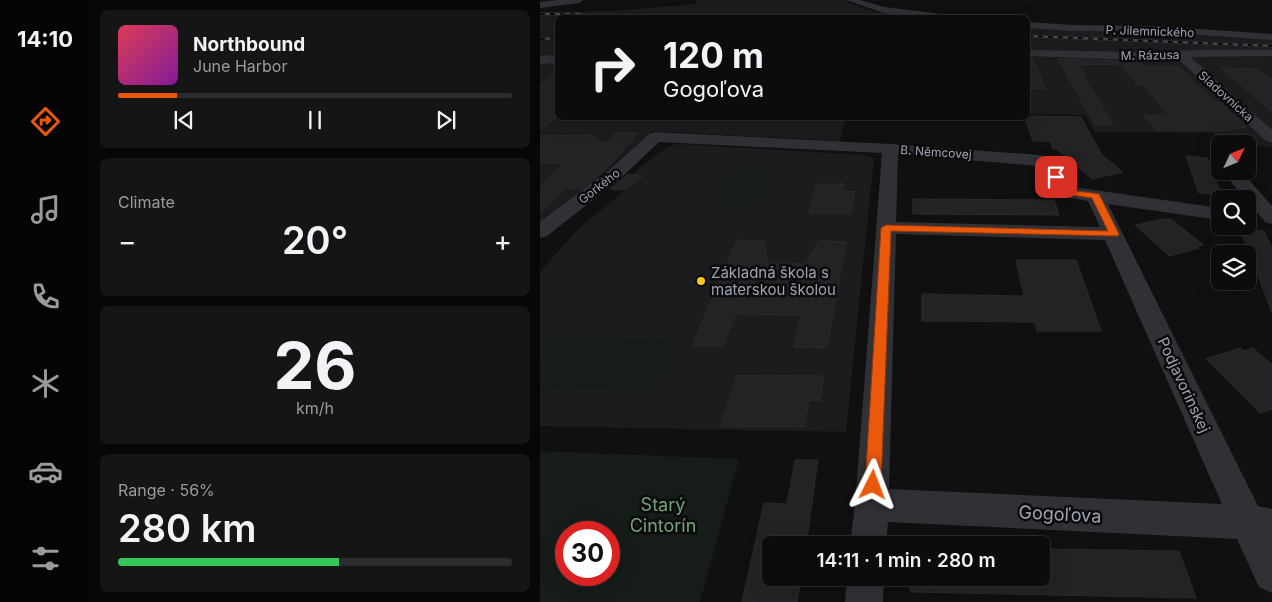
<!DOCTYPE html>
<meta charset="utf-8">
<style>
:root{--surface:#0c0c0d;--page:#151516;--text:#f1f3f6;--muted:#9a9b9d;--line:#2c2c2e;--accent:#ea580c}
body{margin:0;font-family:Inter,sans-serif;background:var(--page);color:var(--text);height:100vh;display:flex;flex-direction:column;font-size:19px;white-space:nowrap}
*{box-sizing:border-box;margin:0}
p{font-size:16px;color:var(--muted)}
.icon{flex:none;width:28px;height:28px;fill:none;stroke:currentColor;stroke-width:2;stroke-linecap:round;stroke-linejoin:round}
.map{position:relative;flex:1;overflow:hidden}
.drawer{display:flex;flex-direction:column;gap:10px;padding:10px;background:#070707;width:450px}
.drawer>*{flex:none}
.top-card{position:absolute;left:15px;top:15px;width:475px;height:105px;border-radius:8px;box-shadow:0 5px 20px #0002,0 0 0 1px var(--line);background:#0c0c0d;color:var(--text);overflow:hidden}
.needle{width:32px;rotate:47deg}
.buttons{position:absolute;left:671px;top:135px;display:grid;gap:10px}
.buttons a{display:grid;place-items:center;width:45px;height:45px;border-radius:8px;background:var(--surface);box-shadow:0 5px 20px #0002,0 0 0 1px var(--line);font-size:25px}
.speed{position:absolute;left:15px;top:521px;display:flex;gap:10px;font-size:25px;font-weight:700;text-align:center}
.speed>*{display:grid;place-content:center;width:65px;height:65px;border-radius:50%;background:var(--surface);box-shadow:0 5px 20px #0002,0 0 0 1px var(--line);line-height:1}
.speed .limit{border:8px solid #d22;background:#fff;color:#111}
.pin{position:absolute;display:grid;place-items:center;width:42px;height:42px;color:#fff;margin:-21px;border-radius:10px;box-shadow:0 2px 8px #0006}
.me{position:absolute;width:55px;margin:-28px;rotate:3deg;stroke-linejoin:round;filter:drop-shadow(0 0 4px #0008)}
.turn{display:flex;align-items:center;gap:18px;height:105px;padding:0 25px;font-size:22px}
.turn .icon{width:65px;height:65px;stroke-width:2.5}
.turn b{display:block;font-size:35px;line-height:42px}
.big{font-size:38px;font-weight:600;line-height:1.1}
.drawer .widget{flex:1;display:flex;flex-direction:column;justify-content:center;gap:8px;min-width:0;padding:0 18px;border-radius:8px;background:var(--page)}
.drawer .dial{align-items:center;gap:0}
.dial b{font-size:65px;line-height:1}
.song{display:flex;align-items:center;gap:15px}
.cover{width:60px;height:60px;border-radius:8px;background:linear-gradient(135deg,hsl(350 70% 55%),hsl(290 70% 35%))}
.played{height:5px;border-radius:2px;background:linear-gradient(90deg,var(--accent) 15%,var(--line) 15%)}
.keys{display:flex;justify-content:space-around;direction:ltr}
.heat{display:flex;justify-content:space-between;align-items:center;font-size:28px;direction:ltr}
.charge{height:8px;border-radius:4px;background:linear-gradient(90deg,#34c759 56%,var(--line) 0)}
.trip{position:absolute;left:222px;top:536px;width:288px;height:50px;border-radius:8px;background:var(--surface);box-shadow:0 5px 20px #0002,0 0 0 1px var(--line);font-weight:600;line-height:50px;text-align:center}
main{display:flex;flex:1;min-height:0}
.menu{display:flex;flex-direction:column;width:90px;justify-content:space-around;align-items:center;background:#050505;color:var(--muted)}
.menu .icon{width:35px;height:35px}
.menu .active{color:var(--accent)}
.menu b{font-size:22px;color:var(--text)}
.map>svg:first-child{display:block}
</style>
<main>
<nav class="menu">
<b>14:10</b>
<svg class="icon active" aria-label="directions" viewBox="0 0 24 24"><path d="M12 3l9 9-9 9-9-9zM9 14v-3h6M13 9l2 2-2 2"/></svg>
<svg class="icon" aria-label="music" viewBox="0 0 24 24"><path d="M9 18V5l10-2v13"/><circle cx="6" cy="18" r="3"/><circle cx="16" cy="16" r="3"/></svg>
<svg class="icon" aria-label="phone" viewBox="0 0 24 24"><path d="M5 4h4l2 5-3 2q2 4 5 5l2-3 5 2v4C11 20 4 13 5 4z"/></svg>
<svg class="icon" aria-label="climate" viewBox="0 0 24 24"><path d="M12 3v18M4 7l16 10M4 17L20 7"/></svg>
<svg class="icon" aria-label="car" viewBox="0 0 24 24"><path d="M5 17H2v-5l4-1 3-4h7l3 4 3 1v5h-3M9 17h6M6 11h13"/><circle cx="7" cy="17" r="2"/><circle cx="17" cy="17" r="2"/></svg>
<svg class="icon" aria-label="filters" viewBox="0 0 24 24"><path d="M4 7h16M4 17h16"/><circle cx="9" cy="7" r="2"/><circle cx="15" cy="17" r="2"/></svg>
</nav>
<section class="drawer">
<div class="widget">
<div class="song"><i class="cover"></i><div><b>Northbound</b><p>June Harbor</p></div></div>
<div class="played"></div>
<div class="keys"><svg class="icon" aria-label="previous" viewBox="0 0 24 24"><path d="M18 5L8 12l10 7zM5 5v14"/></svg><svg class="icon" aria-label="pause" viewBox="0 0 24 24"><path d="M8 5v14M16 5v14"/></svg><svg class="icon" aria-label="next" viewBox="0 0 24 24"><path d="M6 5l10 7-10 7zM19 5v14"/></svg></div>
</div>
<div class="widget"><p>Climate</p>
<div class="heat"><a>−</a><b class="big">20°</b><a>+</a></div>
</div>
<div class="widget dial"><b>26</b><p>km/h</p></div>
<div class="widget"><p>Range · 56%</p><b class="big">280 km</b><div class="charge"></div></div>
</section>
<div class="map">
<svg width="732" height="602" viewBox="0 0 732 602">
<rect width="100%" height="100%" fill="#101011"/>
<g fill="#1b1c1e">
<path d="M156,0H302L332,11L382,17L18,18V118H306L300,141L112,131L0,228V12L74,11L155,4Z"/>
<path d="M488,27L732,39V148L678,139L672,133L555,132L545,115L488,114Z"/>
<path d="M137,144L326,155L334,158L306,432L0,426V272L39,228L101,177L92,175L99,168L127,147Z"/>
</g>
<g fill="#161c17" fill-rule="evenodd">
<path d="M198,166L232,167L214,203L178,202Z"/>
<path d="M15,335L138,341L112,392L0,387V355Z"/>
<path d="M0,451L199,459L160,602H0ZM26,532H69V575H26Z"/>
</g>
<g fill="#232326" stroke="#2a292e">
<path d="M488,58H492L506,89H488Z"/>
<path d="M518,59L578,61V65H539L546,76H543L573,124H555Z"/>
<path d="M579,62H600L605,67H639L675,102H680L706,127L686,130L687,131L616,130L604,116H629L604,84H597Z"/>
<path d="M681,68L717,69L732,80V111Z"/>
<path d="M18,69V116L0,130V85Z"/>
<path d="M491,116L541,117L562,155L583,172L552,179L517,149H513L510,141H493L485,118H492Z"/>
<path d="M76,133H98L64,171L42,188H26L0,212V187L24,163H0V136L50,135L66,144Z"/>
<path d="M646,156L667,158L682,195L659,193Z"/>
<path d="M88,174L102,176L85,190L70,189Z"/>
<path d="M277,184H304L303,191H315L311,213H269Z"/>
<path d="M373,199L514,200L519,215L373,214Z"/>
<path d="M623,219H631L663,245L657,247L659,248L629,256L595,225Z"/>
<path d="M699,227L724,231L732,249V312Z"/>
<path d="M197,240L224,241L227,263L265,264L279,241L306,242L287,348L254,347L261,315L195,314L184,346H152Z"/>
<path d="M476,260H536L561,331H497L495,322L382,321V294L484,296Z"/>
<path d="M701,348L704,351L713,348L732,365V409L720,413L666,359Z"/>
<path d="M197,375L284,376L280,401L269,400L264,427L181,426Z"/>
<path d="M255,460H278L266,545H231V578H261L257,602H202L224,503L247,504Z"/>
<path d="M501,549L639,551L656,598L370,592V578H501Z"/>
</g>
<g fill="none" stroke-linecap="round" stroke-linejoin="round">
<g fill="#303137" fill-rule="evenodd">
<path d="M18,0H43L39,3L0,8V2Z"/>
<path d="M306,0H320L345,7L409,15L414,18H381L344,13Z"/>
<path d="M488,22L532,25L616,26L732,34V40L616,32L532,31L488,28Z"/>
<path d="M488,50L598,52L659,50H732V56L650,57L732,130V143L726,141L637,58L598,60L488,56Z"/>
<path d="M18,55V63L0,64V56Z"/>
<path d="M115,132L350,144L499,155L511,158L533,187L680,208V220L568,204L718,506L732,509V593L719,587L697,539L348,522L346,545H310L315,505L342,153L119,142L82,177L7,236L0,238V222L70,169L109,134ZM358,154L499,166L520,196L548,201L560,227L356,222ZM356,234L565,240L682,504L349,489Z"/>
<path d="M682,171H701L732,206V224L725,222L708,201V199H705Z"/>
<path d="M307,578H344L343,602H305Z"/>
</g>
<defs>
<g id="rail">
<path d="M0,14H40"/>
<path d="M488,36L732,46"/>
<path d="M0,39L18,38"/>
</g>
</defs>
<use href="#rail" stroke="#43444c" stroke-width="2.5"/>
<use href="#rail" stroke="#0b0b0c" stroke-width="2" stroke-dasharray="5" stroke-linecap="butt"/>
</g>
<path fill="#ea580c" stroke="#983908" d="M513,175H519L529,190L559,194L579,234L578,236L351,231L341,485L339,490L333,493L328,490L325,485L341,228L346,225L568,231L552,198L524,194L511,177Z"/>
<circle fill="#ffc71a" stroke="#0b0b0c" stroke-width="2" cx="161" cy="281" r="5"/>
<g text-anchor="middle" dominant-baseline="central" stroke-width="5" stroke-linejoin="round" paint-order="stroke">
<g font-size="12" fill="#9fa4b4" stroke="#0b0b0c">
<text transform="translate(610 31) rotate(2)">P. Jilemnického</text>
<text transform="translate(610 55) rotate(-1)">M. Rázusa</text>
<text transform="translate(686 96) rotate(42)">Sladovnícka</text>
<text transform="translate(396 152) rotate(4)">B. Němcovej</text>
<text transform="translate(59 186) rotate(-38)">Gorkého</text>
</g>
<g font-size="15" fill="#9fa4b4" stroke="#0b0b0c" text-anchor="start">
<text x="171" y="272">Základná škola s<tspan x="171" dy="17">materskou školou</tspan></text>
</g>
<g font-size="15" fill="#9fa4b4" stroke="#0b0b0c">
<text transform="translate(644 385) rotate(65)">Podjavorinskej</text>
</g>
<g font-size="18" fill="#74a17b" stroke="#0b0b0c">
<text x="123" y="504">Starý<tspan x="123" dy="21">Cintorín</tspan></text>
</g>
<g font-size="18" fill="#9fa4b4" stroke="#0b0b0c">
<text transform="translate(520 514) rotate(3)">Gogoľova</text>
</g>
</g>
</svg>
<div class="buttons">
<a><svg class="needle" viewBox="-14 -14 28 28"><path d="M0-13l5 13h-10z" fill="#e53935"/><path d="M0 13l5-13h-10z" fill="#9a9b9d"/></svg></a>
<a><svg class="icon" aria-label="search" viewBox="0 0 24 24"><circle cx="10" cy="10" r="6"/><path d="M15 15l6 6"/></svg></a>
<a><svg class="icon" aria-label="layers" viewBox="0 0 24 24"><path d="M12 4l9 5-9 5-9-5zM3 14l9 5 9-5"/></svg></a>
</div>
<div class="speed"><div class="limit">30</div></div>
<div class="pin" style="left:516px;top:177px;background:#d93025"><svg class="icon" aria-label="arrive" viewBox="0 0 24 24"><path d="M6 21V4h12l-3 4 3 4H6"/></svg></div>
<svg class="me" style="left:333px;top:485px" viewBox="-20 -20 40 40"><path d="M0-17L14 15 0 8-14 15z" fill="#ea580c" stroke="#fff" stroke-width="4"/></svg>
<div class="trip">14:11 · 1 min · 280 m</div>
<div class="top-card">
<div class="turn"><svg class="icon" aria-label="right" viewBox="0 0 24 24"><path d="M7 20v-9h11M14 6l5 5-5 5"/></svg><div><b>120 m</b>Gogoľova</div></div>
</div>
</div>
</main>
